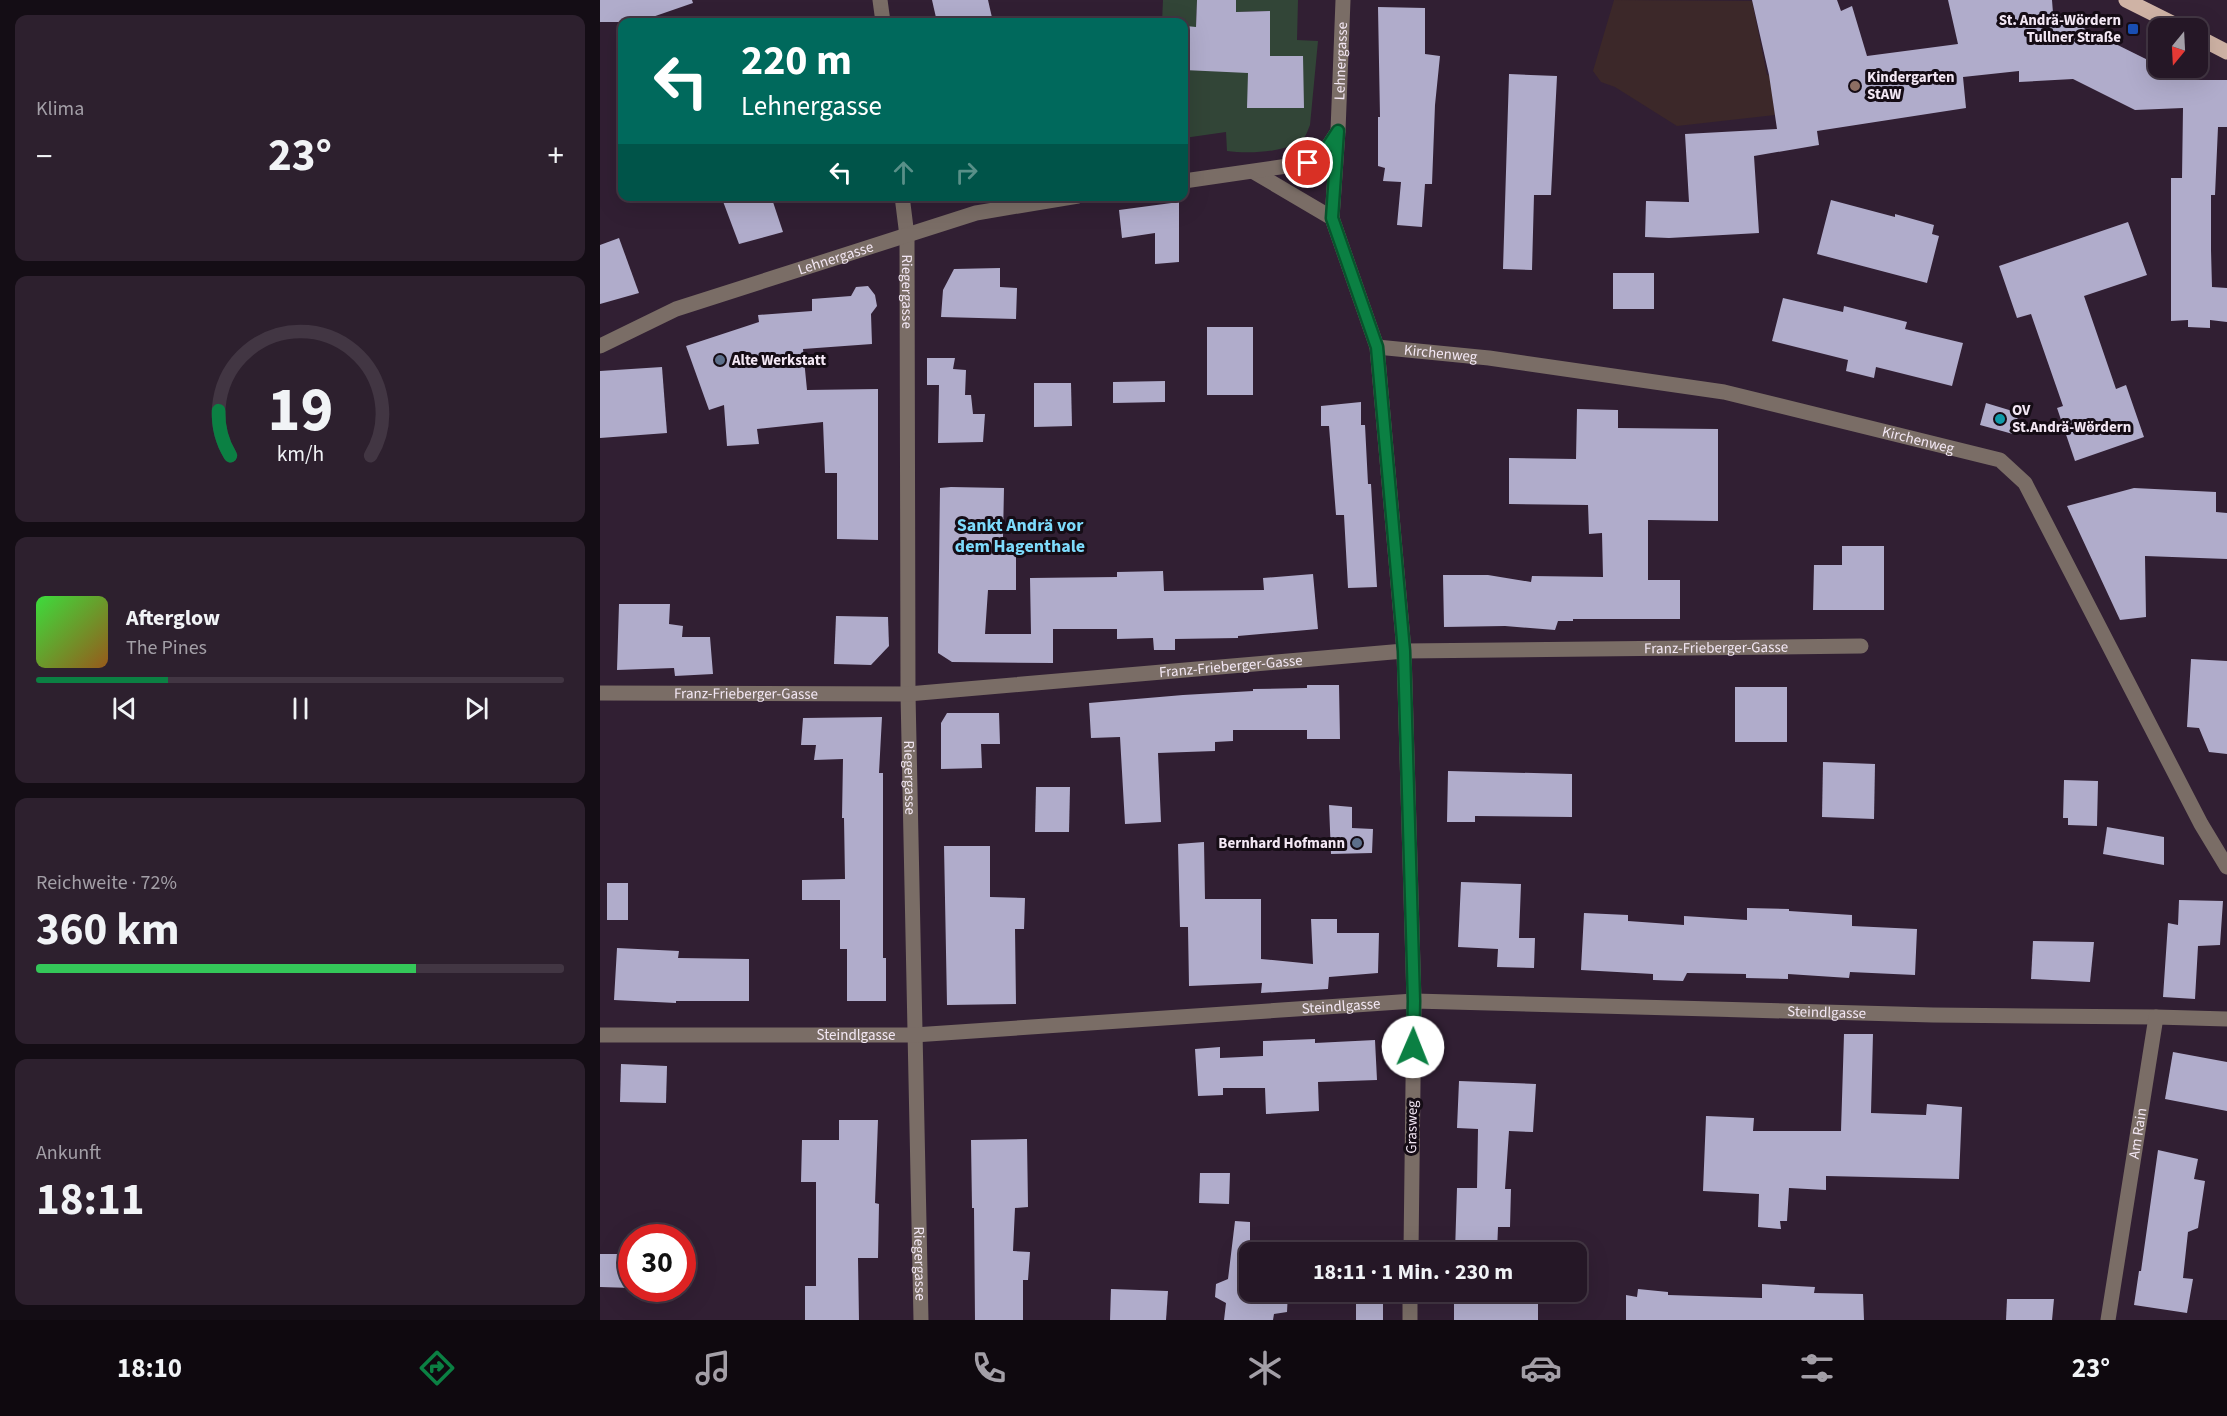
<!DOCTYPE html>
<html lang="de">
<meta charset="utf-8">
<style>
:root{--surface:#251726;--page:#2d202e;--text:#f1f3f6;--muted:#a39fa7;--line:#423643;--accent:#0b8043}
body{margin:0;font-family:"Source Sans 3",sans-serif;background:var(--page);color:var(--text);height:100vh;display:flex;flex-direction:column;font-size:22px;white-space:nowrap}
*{box-sizing:border-box;margin:0}
p{font-size:20px;color:var(--muted)}
.icon{flex:none;width:33px;height:33px;fill:none;stroke:currentColor;stroke-width:2;stroke-linecap:round;stroke-linejoin:round}
.map{position:relative;flex:1;overflow:hidden}
.panel{display:flex;flex-direction:column;gap:15px;padding:15px;background:#140d15;width:600px}
.panel>*{flex:none}
.hud{position:absolute;left:18px;top:18px;width:570px;height:183px;border-radius:12px;box-shadow:0 6px 24px #0002,0 0 0 2px var(--line);background:#00695c;color:#fff;overflow:hidden}
.needle{width:39px;rotate:198deg}
.controls{position:absolute;left:1548px;top:18px;display:grid;gap:12px}
.controls a{display:grid;place-items:center;width:60px;height:60px;border-radius:12px;background:var(--surface);box-shadow:0 6px 24px #0002,0 0 0 2px var(--line);font-size:30px}
.speed{position:absolute;left:18px;top:1224px;display:flex;gap:12px;font-size:30px;font-weight:700;text-align:center}
.speed>*{display:grid;place-content:center;width:78px;height:78px;border-radius:50%;background:var(--surface);box-shadow:0 6px 24px #0002,0 0 0 2px var(--line);line-height:1}
.speed .limit{border:9px solid #d22;background:#fff;color:#111}
.pin{position:absolute;display:grid;place-items:center;width:51px;height:51px;color:#fff;margin:-26px;border:3px solid #fff;border-radius:50%;box-shadow:0 2px 6px #0007}
.me{position:absolute;width:66px;margin:-33px;rotate:1deg;stroke-linejoin:round;filter:drop-shadow(0 0 4px #0008)}
.turn{display:flex;align-items:center;gap:21px;height:126px;padding:0 24px;font-size:27px}
.turn .icon{width:78px;height:78px;stroke-width:2.5}
.turn b{display:block;font-size:42px;line-height:51px}
.lanes{display:flex;align-items:center;height:57px;padding:0 24px;background:#0003;justify-content:center;gap:30px;direction:ltr}
.lanes .off{opacity:.35}
.big{font-size:45px;font-weight:700;line-height:1.1}
.panel .card{flex:1;display:flex;flex-direction:column;justify-content:center;gap:9px;min-width:0;padding:0 21px;border-radius:12px;background:var(--page)}
.panel .dial{align-items:center;gap:0}
.dial svg{height:156px;overflow:visible;fill:none;stroke:var(--line);stroke-width:7;stroke-linecap:round;text-anchor:middle}
.dial text{fill:var(--text);stroke:none}
.song{display:flex;align-items:center;gap:18px}
.cover{width:72px;height:72px;border-radius:9px;background:linear-gradient(135deg,hsl(120 70% 55%),hsl(30 70% 35%))}
.played{height:6px;border-radius:3px;background:linear-gradient(90deg,var(--accent) 25%,var(--line) 25%)}
.keys{display:flex;justify-content:space-around;direction:ltr}
.heat{display:flex;justify-content:space-between;align-items:center;font-size:33px;direction:ltr}
.charge{height:9px;border-radius:4px;background:linear-gradient(90deg,#34c759 72%,var(--line) 0)}
.trip{position:absolute;left:639px;top:1242px;width:348px;height:60px;border-radius:12px;background:var(--surface);box-shadow:0 6px 24px #0002,0 0 0 2px var(--line);font-weight:700;line-height:60px;text-align:center}
.dock{display:flex;height:96px;justify-content:space-around;align-items:center;background:#0f090f;color:var(--muted)}
.dock .icon{width:42px;height:42px}
.dock .on{color:var(--accent)}
.dock b{font-size:27px;color:var(--text)}
main{display:flex;flex:1;min-height:0}
.map>svg:first-child{display:block}
</style>
<main>
<section class="panel">
<div class="card"><p>Klima</p>
<div class="heat"><a>−</a><b class="big">23°</b><a>+</a></div>
</div>
<div class="card dial"><svg viewBox="0 0 100 80">
<path d="M14 69A42 42 0 1 1 86 69"/>
<path d="M14 69A42 42 0 0 1 8 46" stroke="#0b8043"/>
<text x="50" y="56" font-size="32" font-weight="700">19</text>
<text x="50" y="72" font-size="11">km/h</text>
</svg></div>
<div class="card">
<div class="song"><i class="cover"></i><div><b>Afterglow</b><p>The Pines</p></div></div>
<div class="played"></div>
<div class="keys"><svg class="icon" aria-label="previous" viewBox="0 0 24 24"><path d="M18 5L8 12l10 7zM5 5v14"/></svg><svg class="icon" aria-label="pause" viewBox="0 0 24 24"><path d="M8 5v14M16 5v14"/></svg><svg class="icon" aria-label="next" viewBox="0 0 24 24"><path d="M6 5l10 7-10 7zM19 5v14"/></svg></div>
</div>
<div class="card"><p>Reichweite · 72%</p><b class="big">360 km</b><div class="charge"></div></div>
<div class="card"><p>Ankunft</p><b class="big">18:11</b></div>
</section>
<div class="map">
<svg width="1627" height="1320" viewBox="0 0 1627 1320">
<rect width="100%" height="100%" fill="#311f33"/>
<path fill="#3c2829" d="M1014,0L1152,1L1167,75L1188,72L1173,100L1175,115L1077,126L1015,87L1001,82L993,71Z"/>
<path fill="#324537" d="M563,0H597L596,27H586L584,70L649,54L648,108H703V57L670,56V11L636,12V0H698L697,40L718,41L710,125C708,129 707,134 704,138C688,153 648,154 627,151L626,132L584,138V22H562Z"/>
<g fill="#b0accb">
<path d="M0,0H92L93,3L38,22H0Z"/>
<path d="M332,0H388L393,22H337Z"/>
<path d="M597,0H636V12L670,11V56H703L704,108H647L648,73L584,70L586,26L596,27Z"/>
<path d="M1152,0H1237L1241,11L1252,6L1267,56L1358,44L1348,0H1452L1453,13L1558,65V68H1562L1561,80H1627V127H1618L1615,195H1611V250L1612,287L1627,288V322L1610,320V328L1588,327V320L1571,321V178H1582L1583,108L1535,110L1473,79L1419,82V71L1363,77L1366,108L1217,131L1219,145L1154,156L1159,233L1069,238L1045,237L1046,201L1089,202L1085,134L1177,129L1169,75Z"/>
<path d="M778,7L825,8V54L840,56L835,105L832,184H825L822,227L797,225L801,182L783,181L785,168L778,166V117H780Z"/>
<path d="M909,74L957,76L951,195H934L932,270L903,269Z"/>
<path d="M121,196H171L183,232L139,244Z"/>
<path d="M1231,200L1295,217V214L1334,225L1332,234L1339,236L1327,283L1217,254Z"/>
<path d="M579,202V262L555,264V233L522,238L519,210Z"/>
<path d="M1528,222L1547,275L1484,296L1516,389L1526,385L1544,437L1475,461L1457,408L1463,406L1431,314L1417,318L1399,266Z"/>
<path d="M19,238L39,293L0,304V245Z"/>
<path d="M400,268V287L417,288L416,319L341,317L343,290L354,269Z"/>
<rect x="1013" y="273" width="41" height="36"/>
<path d="M268,286L275,295L277,306L271,314L272,344L203,349L207,390L278,389V540L237,539V473H225L223,422L157,429L159,444L127,446L124,405L109,410L86,346L159,322L158,315L212,311V299L251,296L256,287Z"/>
<path d="M1183,298L1243,312L1244,306L1307,322L1305,329L1363,343L1352,386L1276,367L1274,378L1246,371L1248,360L1172,341Z"/>
<rect x="607" y="327" width="46" height="68"/>
<path d="M327,358H355L353,369L366,370L365,395H371L373,414H385L383,442L338,443L339,385H327Z"/>
<path d="M62,367L67,433L0,438V371Z"/>
<path d="M565,381V402L513,403V382Z"/>
<path d="M434,383H471L472,426L434,427Z"/>
<path d="M761,402V425H765L768,484H771L777,587L748,588L744,515H736L729,426H721V406Z"/>
<path d="M1386,403L1419,413L1413,434L1380,425Z"/>
<path d="M977,409L1018,410V428L1118,429V521L1048,520V580H1080V619H973V621H958L955,630L905,626L844,627L843,575H888L931,582L932,576L1003,577L1002,533L989,534L988,505L909,504V458L976,459Z"/>
<path d="M351,487L404,488L403,537L416,553V590H388L385,634H431L430,578L517,577V572L563,571L564,591L664,590L663,578L713,574L718,629L638,636V638L575,639V650H554L553,638L517,639V629H453V663L352,662L338,653L340,488Z"/>
<path d="M1534,488L1616,492V512L1627,513V559L1545,556L1546,617L1520,620L1467,506Z"/>
<path d="M1242,546H1284V610H1213L1214,565H1242Z"/>
<path d="M19,604H70L69,624L83,626L82,637H110L113,674L75,676L74,668L17,670Z"/>
<path d="M236,616L288,617L289,646L271,665L234,664Z"/>
<path d="M1591,659L1627,661V754L1609,752L1599,728L1587,727Z"/>
<path d="M707,685H739L740,739H707V730H633V741L615,742V751L558,753L561,822L525,824L520,737L491,738L489,703L583,695L653,691V689L707,688Z"/>
<rect x="1135" y="687" width="52" height="55"/>
<path d="M347,713H399L400,744H381L382,768L341,769V723Z"/>
<path d="M282,717L279,773H283V958H286V1001H247V949H240V900H202V880L245,879L244,818H242L243,759L214,760L216,745H201L203,718Z"/>
<path d="M1223,762L1275,764L1274,819L1222,817Z"/>
<path d="M848,771L972,774V817L875,816V822H847Z"/>
<path d="M1464,780L1498,781L1497,826L1468,825V818H1463Z"/>
<path d="M436,787H470L469,832H435Z"/>
<path d="M729,805L752,807V828L773,829L772,853L731,854Z"/>
<path d="M1507,827L1564,837V865L1503,854Z"/>
<path d="M604,842L605,899H661V959L713,964L711,919H737V933H779L778,973L729,977L728,989L661,993L662,983L589,986L588,927H580L578,844Z"/>
<path d="M344,846H390V897L425,898L424,929H415L416,1004L347,1005Z"/>
<path d="M861,882L921,884L919,938H935L934,968L897,967L898,949L858,947Z"/>
<rect x="7" y="883" width="21" height="37"/>
<path d="M1579,900L1623,901L1620,945L1598,946L1595,999L1563,997L1568,923L1578,925Z"/>
<path d="M1147,908L1189,909V911L1252,915V926L1317,929L1315,975L1250,972L1249,978L1188,974V979L1146,978V974L1087,973L1083,981L1053,980V974L981,970L984,913L1028,915V921L1084,925V916L1147,920Z"/>
<path d="M1433,941L1494,942L1490,982L1431,979Z"/>
<path d="M17,948L79,951L78,958L149,959V1001H76V1003L14,1000Z"/>
<path d="M1244,1034H1273L1271,1113L1326,1115L1327,1104L1362,1107L1359,1179L1226,1176V1190L1189,1188L1187,1221H1180L1181,1229L1158,1227L1159,1194L1103,1191L1106,1116L1154,1118L1153,1131H1241Z"/>
<path d="M715,1039V1043L775,1040L777,1080L718,1082L719,1111L666,1114L665,1088H623V1095L598,1096L595,1049L620,1047V1058L663,1056V1041Z"/>
<path d="M1573,1052L1627,1062V1111L1565,1099Z"/>
<path d="M21,1064L67,1066L66,1103L20,1102Z"/>
<path d="M859,1081L936,1084L933,1132L909,1131L905,1189H911L910,1227H898L897,1252H855L857,1188H877L878,1129L857,1128Z"/>
<path d="M239,1120H278L275,1203L279,1204L278,1258H258L259,1320H205V1286H216V1182H201L202,1140H239Z"/>
<path d="M427,1139L428,1207L415,1208L413,1251L430,1252L428,1280H423V1320H375L374,1208H372L371,1140Z"/>
<path d="M1558,1150L1598,1159L1594,1179L1605,1181L1598,1228L1588,1232L1583,1278L1593,1279L1587,1313L1534,1305L1539,1271H1541Z"/>
<path d="M600,1173H630L629,1204L599,1203Z"/>
<path d="M635,1221L650,1222V1292H688L687,1312L674,1314L673,1320H624L626,1303L615,1297L616,1284L628,1279Z"/>
<path d="M0,1254H32V1288L0,1287Z"/>
<path d="M1162,1284L1215,1287L1214,1293L1263,1294L1264,1320H1026V1295L1037,1297L1038,1289L1068,1292V1295L1162,1298Z"/>
<path d="M511,1289L568,1291L566,1320H510Z"/>
<rect x="756" y="1292" width="27" height="28"/>
<path d="M854,1298L938,1302V1320H854Z"/>
<path d="M1407,1299H1454L1452,1320H1406Z"/>
</g>
<g fill="none" stroke-linecap="round" stroke-linejoin="round">
<g stroke="#7a6d66" stroke-width="15">
<path d="M280,0L283,22"/>
<path d="M738,131L732,218L777,347L804,651L814,1001L811,1252"/>
<path d="M654,172L732,218"/>
<path id="s1" d="M584,181L708,163L725,151L738,131L743,0"/>
<path id="s2" d="M302,196L307,236L308,694L321,1320"/>
<path id="s3" d="M0,346L76,309L376,213L478,196"/>
<path id="s4" d="M777,347L889,358L1124,392L1400,460L1425,483L1601,824L1627,867"/>
<path id="s5" d="M0,693L308,694L804,651L1261,646"/>
<path id="s6" d="M0,1035H314L814,1001L1333,1015L1556,1017"/>
<path d="M810,1320V1292"/>
<path id="s7" d="M1508,1320L1556,1017L1627,1019"/>
</g>
<g stroke="#cfb3a5" stroke-width="15">
<path d="M1526,0L1582,28"/>
<path d="M1598,37L1627,52"/>
</g>
</g>
<g fill="none" stroke-linecap="round" stroke-linejoin="round">
<defs>
<path id="route" d="M708,163L725,151L738,131L732,218L777,347L804,651L814,1001L813,1047"/>
</defs>
<use href="#route" stroke="#07532c" stroke-width="15"/>
<use href="#route" stroke="#0b8043" stroke-width="10"/>
</g>
<rect fill="#1a4fb4" stroke="#150c15" stroke-width="2" x="1527" y="23" width="12" height="12" rx="3"/>
<circle fill="#8d6e63" stroke="#150c15" stroke-width="2" cx="1255" cy="86" r="6"/>
<g fill="#5c6f8a" stroke="#150c15" stroke-width="2">
<circle cx="120" cy="360" r="6"/>
<circle cx="757" cy="843" r="6"/>
</g>
<circle fill="#0f9aa8" stroke="#150c15" stroke-width="2" cx="1400" cy="419" r="6"/>
<g text-anchor="middle" dominant-baseline="central" stroke-width="6" stroke-linejoin="round" paint-order="stroke">
<g font-size="15" font-weight="bold" fill="#f3e7f4" stroke="#150c15" text-anchor="start">
<text x="1521" y="20" text-anchor="end">St. Andrä-Wördern<tspan x="1521" dy="17">Tullner Straße</tspan></text>
<text x="1267" y="77">Kindergarten<tspan x="1267" dy="17">StAW</tspan></text>
<text x="132" y="360">Alte Werkstatt</text>
<text x="1412" y="410">OV<tspan x="1412" dy="17">St.Andrä-Wördern</tspan></text>
<text x="745" y="843" text-anchor="end">Bernhard Hofmann</text>
</g>
<g font-size="15" fill="#f3e7f4" stroke="#150c15">
<text stroke="none"><textPath href="#s1" startOffset="240">Lehnergasse</textPath></text>
<text stroke="none"><textPath href="#s3" startOffset="252">Lehnergasse</textPath></text>
<text stroke="none"><textPath href="#s2" startOffset="96">Riegergasse</textPath></text>
<text stroke="none"><textPath href="#s4" startOffset="64">Kirchenweg</textPath></text>
<text stroke="none"><textPath href="#s4" startOffset="550">Kirchenweg</textPath></text>
<text stroke="none"><textPath href="#s5" startOffset="1118">Franz-Frieberger-Gasse</textPath></text>
<text stroke="none"><textPath href="#s5" startOffset="632">Franz-Frieberger-Gasse</textPath></text>
<text stroke="none"><textPath href="#s5" startOffset="146">Franz-Frieberger-Gasse</textPath></text>
<text stroke="none"><textPath href="#s2" startOffset="582">Riegergasse</textPath></text>
<text stroke="none"><textPath href="#s6" startOffset="742">Steindlgasse</textPath></text>
<text stroke="none"><textPath href="#s6" startOffset="1228">Steindlgasse</textPath></text>
<text stroke="none"><textPath href="#s6" startOffset="256">Steindlgasse</textPath></text>
<text transform="translate(812 1127) rotate(-89)">Grasweg</text>
<text stroke="none"><textPath href="#s7" startOffset="189">Am Rain</textPath></text>
<text stroke="none"><textPath href="#s2" startOffset="1068">Riegergasse</textPath></text>
</g>
<g font-size="18" font-weight="bold" fill="#7ddbfc" stroke="#150c15">
<text x="420" y="525">Sankt Andrä vor<tspan x="420" dy="21">dem Hagenthale</tspan></text>
</g>
</g>
</svg>
<div class="controls">
<a><svg class="needle" viewBox="-14 -14 28 28"><path d="M0-13l5 13h-10z" fill="#e53935"/><path d="M0 13l5-13h-10z" fill="#a39fa7"/></svg></a>
</div>
<div class="speed"><div class="limit">30</div></div>
<div class="pin" style="left:708px;top:163px;background:#d93025"><svg class="icon" aria-label="arrive" viewBox="0 0 24 24"><path d="M6 21V4h12l-3 4 3 4H6"/></svg></div>
<svg class="me" style="left:813px;top:1047px" viewBox="-20 -20 40 40"><circle r="19" fill="#fff"/><path d="M0-13L10 11 0 6-10 11z" fill="#0b8043"/></svg>
<div class="trip">18:11 · 1 Min. · 230 m</div>
<div class="hud">
<div class="turn"><svg class="icon" aria-label="left" viewBox="0 0 24 24"><path d="M17 20v-9H6M10 6l-5 5 5 5"/></svg><div><b>220 m</b>Lehnergasse</div></div>
<div class="lanes"><svg class="icon" aria-label="left" viewBox="0 0 24 24"><path d="M17 20v-9H6M10 6l-5 5 5 5"/></svg><svg class="icon off" aria-label="ahead" viewBox="0 0 24 24"><path d="M12 20V5M6 11l6-6 6 6"/></svg><svg class="icon off" aria-label="right" viewBox="0 0 24 24"><path d="M7 20v-9h11M14 6l5 5-5 5"/></svg></div>
</div>
</div>
</main>
<nav class="dock">
<b>18:10</b>
<svg class="icon on" aria-label="directions" viewBox="0 0 24 24"><path d="M12 3l9 9-9 9-9-9zM9 14v-3h6M13 9l2 2-2 2"/></svg>
<svg class="icon" aria-label="music" viewBox="0 0 24 24"><path d="M9 18V5l10-2v13"/><circle cx="6" cy="18" r="3"/><circle cx="16" cy="16" r="3"/></svg>
<svg class="icon" aria-label="phone" viewBox="0 0 24 24"><path d="M5 4h4l2 5-3 2q2 4 5 5l2-3 5 2v4C11 20 4 13 5 4z"/></svg>
<svg class="icon" aria-label="climate" viewBox="0 0 24 24"><path d="M12 3v18M4 7l16 10M4 17L20 7"/></svg>
<svg class="icon" aria-label="car" viewBox="0 0 24 24"><path d="M5 17H2v-5l4-1 3-4h7l3 4 3 1v5h-3M9 17h6M6 11h13"/><circle cx="7" cy="17" r="2"/><circle cx="17" cy="17" r="2"/></svg>
<svg class="icon" aria-label="filters" viewBox="0 0 24 24"><path d="M4 7h16M4 17h16"/><circle cx="9" cy="7" r="2"/><circle cx="15" cy="17" r="2"/></svg>
<b>23°</b>
</nav>
